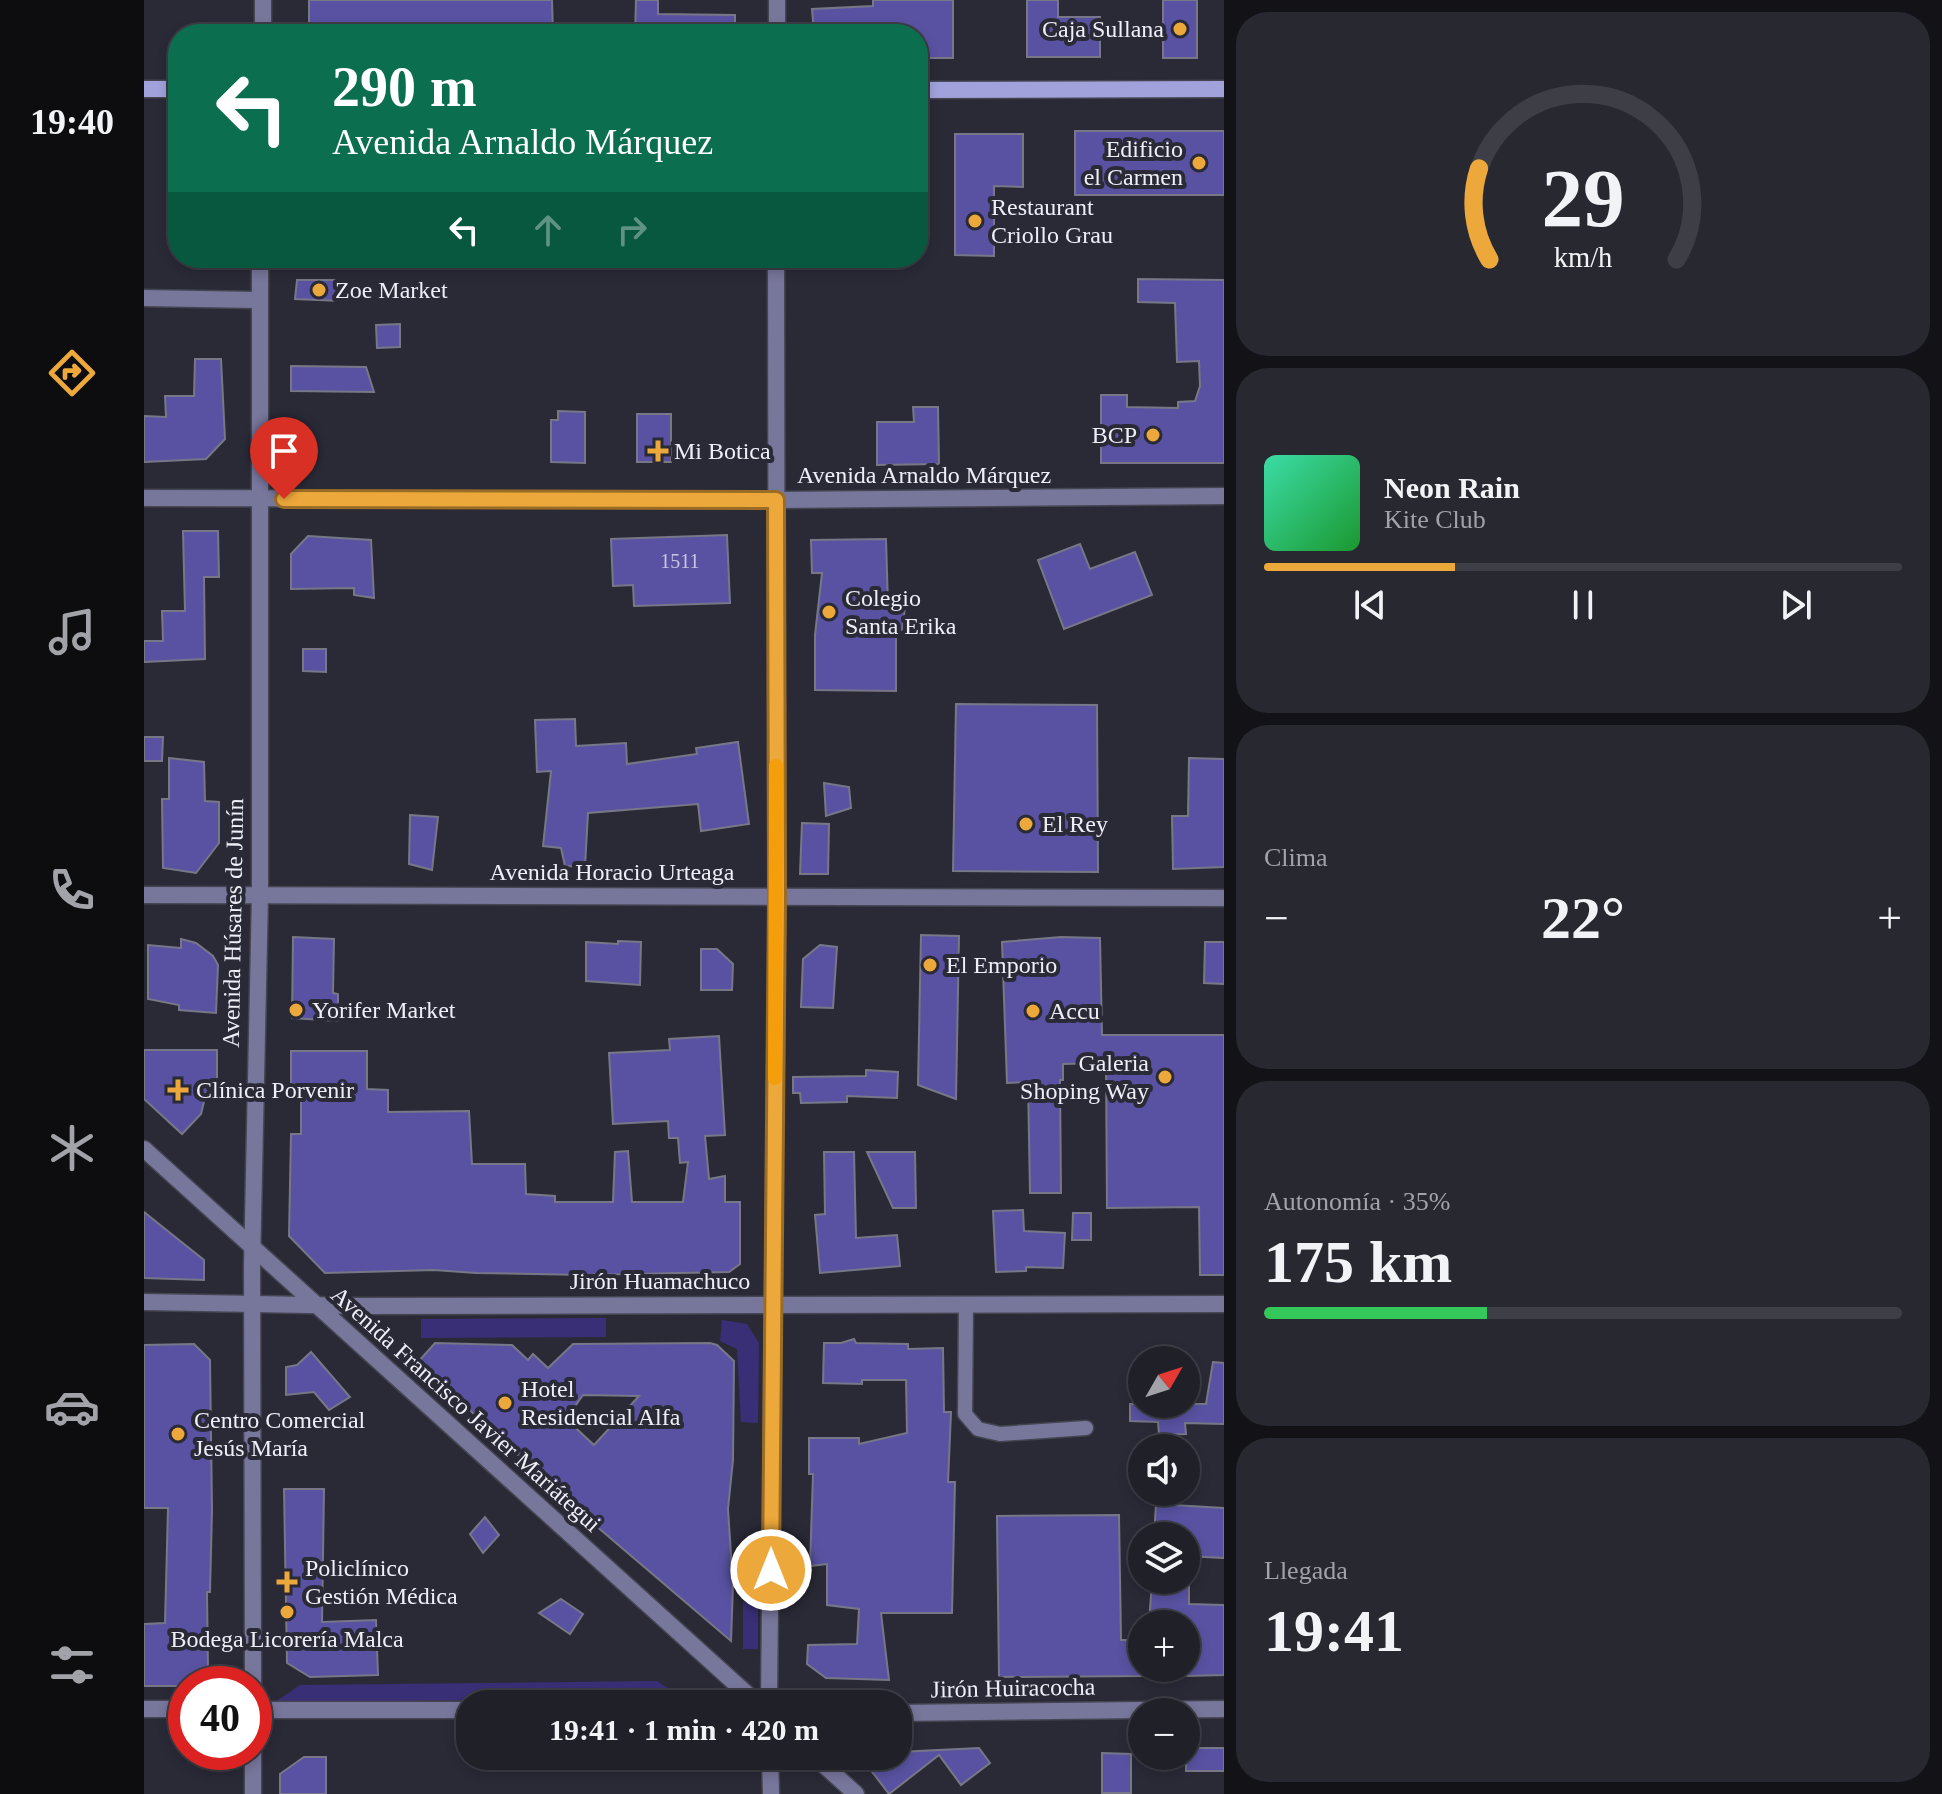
<!DOCTYPE html>
<html lang="es">
<meta charset="utf-8">
<style>
:root{--surface:#202029;--page:#282831;--text:#f1f3f6;--muted:#a2a3a8;--line:#3d3e46;--accent:#eda83b}
body{margin:0;font-family:Georgia,serif;background:var(--page);color:var(--text);height:100vh;display:flex;flex-direction:column;font-size:30px;white-space:nowrap}
*{box-sizing:border-box;margin:0}
p{font-size:26px;color:var(--muted)}
.icon{flex:none;width:44px;height:44px;fill:none;stroke:currentColor;stroke-width:2;stroke-linecap:round;stroke-linejoin:round}
.map{position:relative;flex:1;overflow:hidden}
.side{display:flex;flex-direction:column;gap:12px;padding:12px;background:#121217;width:718px}
.side>*{flex:none}
.top-card{position:absolute;left:24px;top:24px;width:760px;height:244px;border-radius:32px;box-shadow:0 4px 12px #0003,0 0 0 2px var(--line);background:#0b6e4f;color:#fff;overflow:hidden}
.needle{width:52px;rotate:51deg}
.tools{position:absolute;left:984px;top:1346px;display:grid;gap:16px}
.tools a{display:grid;place-items:center;width:72px;height:72px;border-radius:50%;background:var(--surface);box-shadow:0 4px 12px #0003,0 0 0 2px var(--line);font-size:40px}
.speed{position:absolute;left:24px;top:1666px;display:flex;gap:16px;font-size:40px;font-weight:700;text-align:center}
.speed>*{display:grid;place-content:center;width:104px;height:104px;border-radius:50%;background:var(--surface);box-shadow:0 4px 12px #0003,0 0 0 2px var(--line);line-height:1}
.speed .limit{border:12px solid #d22;background:#fff;color:#111}
.pin{position:absolute;display:grid;place-items:center;width:68px;height:68px;color:#fff;margin:-82px -34px;border-radius:50% 50% 50% 0;rotate:-45deg;box-shadow:0 0 8px #0007}
.pin .icon{rotate:45deg}
.me{position:absolute;width:88px;margin:-44px;rotate:0deg;stroke-linejoin:round;filter:drop-shadow(0 0 6px #0008)}
.turn{display:flex;align-items:center;gap:28px;height:168px;padding:0 32px;font-size:36px}
.turn .icon{width:104px;height:104px;stroke-width:2.5}
.turn b{display:block;font-size:56px;line-height:68px}
.lanes{display:flex;align-items:center;height:76px;padding:0 32px;background:#0003;justify-content:center;gap:40px;direction:ltr}
.lanes .off{opacity:.35}
.big{font-size:60px;font-weight:600;line-height:1.1}
.side .tile{flex:1;display:flex;flex-direction:column;justify-content:center;gap:12px;min-width:0;padding:0 28px;border-radius:32px;background:var(--page)}
.side .dial{align-items:center;gap:0}
.dial svg{height:208px;overflow:visible;fill:none;stroke:var(--line);stroke-width:7;stroke-linecap:round;text-anchor:middle}
.dial text{fill:var(--text);stroke:none}
.song{display:flex;align-items:center;gap:24px}
.cover{width:96px;height:96px;border-radius:12px;background:linear-gradient(135deg,hsl(160 70% 55%),hsl(130 70% 35%))}
.played{height:8px;border-radius:4px;background:linear-gradient(90deg,var(--accent) 30%,var(--line) 30%)}
.keys{display:flex;justify-content:space-around;direction:ltr}
.heat{display:flex;justify-content:space-between;align-items:center;font-size:44px;direction:ltr}
.charge{height:12px;border-radius:6px;background:linear-gradient(90deg,#34c759 35%,var(--line) 0)}
.trip{position:absolute;left:312px;top:1690px;width:456px;height:80px;border-radius:32px;background:var(--surface);box-shadow:0 4px 12px #0003,0 0 0 2px var(--line);font-weight:600;line-height:80px;text-align:center}
main{display:flex;flex:1;min-height:0}
.tabs{display:flex;flex-direction:column;width:144px;justify-content:space-around;align-items:center;background:#0d0d10;color:var(--muted)}
.tabs .icon{width:56px;height:56px}
.tabs .selected{color:var(--accent)}
.tabs b{font-size:36px;color:var(--text)}
.map>svg:first-child{display:block}
</style>
<main>
<nav class="tabs">
<b>19:40</b>
<svg class="icon selected" aria-label="directions" viewBox="0 0 24 24"><path d="M12 3l9 9-9 9-9-9zM9 14v-3h6M13 9l2 2-2 2"/></svg>
<svg class="icon" aria-label="music" viewBox="0 0 24 24"><path d="M9 18V5l10-2v13"/><circle cx="6" cy="18" r="3"/><circle cx="16" cy="16" r="3"/></svg>
<svg class="icon" aria-label="phone" viewBox="0 0 24 24"><path d="M5 4h4l2 5-3 2q2 4 5 5l2-3 5 2v4C11 20 4 13 5 4z"/></svg>
<svg class="icon" aria-label="climate" viewBox="0 0 24 24"><path d="M12 3v18M4 7l16 10M4 17L20 7"/></svg>
<svg class="icon" aria-label="car" viewBox="0 0 24 24"><path d="M5 17H2v-5l4-1 3-4h7l3 4 3 1v5h-3M9 17h6M6 11h13"/><circle cx="7" cy="17" r="2"/><circle cx="17" cy="17" r="2"/></svg>
<svg class="icon" aria-label="filters" viewBox="0 0 24 24"><path d="M4 7h16M4 17h16"/><circle cx="9" cy="7" r="2"/><circle cx="15" cy="17" r="2"/></svg>
</nav>
<div class="map">
<svg width="1080" height="1794" viewBox="0 0 1080 1794">
<rect width="100%" height="100%" fill="#2a2a37"/>
<g fill="#382f77">
<path d="M462,1318V1337L277,1338V1319Z"/>
<path d="M578,1320L603,1324L615,1343L614,1423L597,1422L593,1349L576,1341Z"/>
<rect x="599" y="1577" width="15" height="72"/>
<path d="M513,1681L541,1699L131,1702L156,1685Z"/>
</g>
<g fill="#5952a2" stroke="#777787" stroke-width="2" fill-rule="evenodd">
<path d="M165,0H408L409,34H165Z"/>
<path d="M492,0H514V14L591,15V34H491Z"/>
<path d="M729,0H809V58H774V34H670L668,9L729,6Z"/>
<path d="M883,0H914V17H956V57H883Z"/>
<rect x="1019" y="0" width="34" height="58"/>
<rect x="931" y="131" width="149" height="64"/>
<path d="M811,134H879V187L850,186V256L811,255Z"/>
<path d="M994,279L1080,280V463H957V395H983V407L1034,408V402L1051,401L1056,386L1055,361L1033,362L1031,303L994,302Z"/>
<path d="M153,280H197V301L151,299Z"/>
<path d="M256,324V347L233,348L232,325Z"/>
<path d="M51,359H77L81,439L62,459L0,462V416L22,417L21,396H50Z"/>
<path d="M147,366L222,367L230,392L147,391Z"/>
<path d="M769,407H794L795,464L733,465V422H770Z"/>
<path d="M414,411L441,412V463L407,462V420H414Z"/>
<rect x="493" y="414" width="34" height="48"/>
<path d="M39,531H74L75,577H60L61,659L0,662V641H19L18,611H41Z"/>
<path d="M583,535L586,603L490,606L489,585L469,586L467,539Z"/>
<path d="M164,536L227,540L230,598L210,595V588L147,589V554Z"/>
<path d="M742,539L744,605L761,607L758,633H752V691L671,690V635L678,573H668L667,540Z"/>
<path d="M936,544L946,569L991,552L1008,595L920,629L894,560Z"/>
<path d="M159,649H182V672L159,671Z"/>
<path d="M812,704L953,705L954,872L809,871Z"/>
<path d="M431,719L432,746L482,743L483,764L553,754L552,748L594,742L605,824L557,831L554,804L444,813L441,867L421,866L417,848L399,846L407,771L393,772L391,720Z"/>
<path d="M0,737H19L18,761H0Z"/>
<path d="M25,758L60,762L61,801L75,802V843L52,873L19,868L18,799H25Z"/>
<path d="M1045,758L1080,759V867L1029,869L1028,816H1044Z"/>
<path d="M680,783L705,787L707,808L682,816Z"/>
<path d="M266,815L294,817L288,870L265,864Z"/>
<path d="M658,823L685,824L684,874H656Z"/>
<path d="M777,935L815,936L812,1099L774,1085Z"/>
<path d="M149,937L190,939L189,993L194,994V1021L148,1018Z"/>
<path d="M917,937L956,938L958,1035H1080V1275H1056L1055,1207L963,1208L962,1063L919,1064V1080H916L917,1193H886L884,1082L863,1083L858,942Z"/>
<path d="M37,939L52,943L69,956L74,965L72,1013L35,1010V1005L4,999V945L37,948Z"/>
<path d="M474,941L497,942L496,985L442,981V942L474,944Z"/>
<path d="M1061,942H1080V984L1060,983Z"/>
<path d="M676,945L693,947L689,1008L657,1007L659,959Z"/>
<path d="M557,949H573L589,964L588,990H557Z"/>
<path d="M575,1036L581,1135L561,1136L565,1179L581,1176V1202H596V1264L585,1272L441,1275L332,1273L290,1270L181,1273L145,1236L147,1134H157V1084H147V1051H223V1089L244,1090V1112L325,1111L328,1164H381L382,1194L411,1196V1202H469L471,1152L484,1151L488,1202H539L544,1162L536,1163L534,1138H525L524,1121L469,1124L465,1053L526,1050L525,1039Z"/>
<path d="M0,1050H73V1087L62,1093L57,1114L38,1134L0,1099Z"/>
<path d="M722,1070L754,1072L753,1098L703,1096V1102L657,1103L656,1093H649V1077L722,1076Z"/>
<path d="M680,1152H710L712,1238L753,1235L756,1266L676,1273L671,1215L681,1214Z"/>
<path d="M723,1152H771L772,1208H749Z"/>
<path d="M879,1210L880,1231L921,1233L919,1268L882,1267V1271L852,1272L849,1211Z"/>
<path d="M0,1212L60,1260V1280L0,1278Z"/>
<path d="M929,1213H947V1240H928Z"/>
<path d="M710,1339L712,1343L764,1344V1349L799,1348L800,1412H807L804,1482H811L808,1613H737L745,1680L682,1678L663,1664L664,1645L713,1644L715,1609L683,1605V1564L666,1566L669,1474H665V1438H715V1444L763,1433L762,1380H718V1384L679,1383L680,1343H697Z"/>
<path d="M291,1343L368,1345L384,1360L389,1354L404,1368L429,1344L566,1343L573,1345L590,1361L589,1460L584,1509L589,1585L587,1641L431,1508L274,1362ZM439,1395L495,1396L450,1445L422,1419Z"/>
<path d="M50,1344L66,1360L68,1510L66,1592H63L64,1669L42,1686H0V1624L21,1623L24,1508H0V1345Z"/>
<path d="M167,1352L206,1397L185,1410L170,1392L142,1395V1367L153,1365Z"/>
<path d="M1069,1362L1080,1363V1424L1041,1423L1042,1434L1015,1435L1014,1422L986,1421V1404H1062Z"/>
<path d="M140,1489H180L178,1622L232,1620L234,1675L166,1677L143,1663Z"/>
<path d="M1012,1504L1080,1508V1558L1042,1556V1536H1010Z"/>
<path d="M975,1515L977,1640H998V1676L855,1677L853,1516Z"/>
<path d="M341,1517L355,1535L339,1553L326,1534Z"/>
<path d="M1008,1580H1045V1604L1080,1605V1675L1042,1676V1624H1005Z"/>
<path d="M417,1599L439,1614L426,1634L395,1613Z"/>
<path d="M835,1748L846,1763L817,1785L795,1755L745,1794L716,1756H754V1752Z"/>
<rect x="1042" y="1748" width="38" height="23"/>
<path d="M958,1753L987,1754V1793H958Z"/>
<path d="M160,1757H182V1794H136V1774Z"/>
</g>
<g fill="none" stroke-linecap="round" stroke-linejoin="round">
<defs>
<path id="service" d="M822,1305L821,1414L834,1429L856,1434L942,1428"/>
<g id="minor">
<path d="M0,298L115,300"/>
<path d="M0,895L1080,898"/>
<path d="M0,1302L215,1306L1080,1304"/>
<path d="M0,1709H42"/>
<path d="M110,1710H326"/>
<path d="M754,1713L1080,1709"/>
<path d="M626,1756L627,1794"/>
</g>
<g id="tertiary">
<path d="M633,0V34"/>
<path d="M119,34V0"/>
<path d="M0,498L632,500L1080,496"/>
<path d="M0,1149L614,1704"/>
<path d="M109,1684L108,1266L116,894V258"/>
<path d="M625,1704L633,897L632,258"/>
<path d="M670,1756L712,1794"/>
<path d="M109,1794V1752"/>
</g>
<g id="secondary">
<path d="M0,89H34"/>
<path d="M774,90L1080,89"/>
</g>
</defs>
<use href="#service" stroke="#454552" stroke-width="17"/>
<use href="#minor" stroke="#454552" stroke-width="19"/>
<use href="#tertiary" stroke="#454552" stroke-width="19"/>
<use href="#secondary" stroke="#454552" stroke-width="19"/>
<use href="#service" stroke="#77769b" stroke-width="14"/>
<use href="#minor" stroke="#77769b" stroke-width="16"/>
<use href="#tertiary" stroke="#77769b" stroke-width="16"/>
<use href="#secondary" stroke="#a1a1db" stroke-width="16"/>
</g>
<g fill="none" stroke-linecap="round" stroke-linejoin="round">
<defs>
<path id="route" d="M140,499L632,500L633,897L627,1570"/>
</defs>
<use href="#route" stroke="#9a6d26" stroke-width="20"/>
<use href="#route" stroke="#eda83b" stroke-width="14"/>
<path stroke="#f59e0b" stroke-width="14" d="M631,1078L632,766"/>
</g>
<g fill="#eda83b" stroke="#2a2a37" stroke-width="3">
<circle cx="1036" cy="29" r="8"/>
<circle cx="1055" cy="163" r="8"/>
<circle cx="831" cy="221" r="8"/>
<circle cx="175" cy="290" r="8"/>
<circle cx="1009" cy="435" r="8"/>
<path d="M510 439h8v8h8v8h-8v8h-8v-8h-8v-8h8z"/>
<circle cx="685" cy="612" r="8"/>
<circle cx="882" cy="824" r="8"/>
<circle cx="786" cy="965" r="8"/>
<circle cx="152" cy="1010" r="8"/>
<circle cx="889" cy="1011" r="8"/>
<circle cx="1021" cy="1077" r="8"/>
<path d="M30 1078h8v8h8v8h-8v8h-8v-8h-8v-8h8z"/>
<circle cx="361" cy="1403" r="8"/>
<circle cx="34" cy="1434" r="8"/>
<path d="M139 1570h8v8h8v8h-8v8h-8v-8h-8v-8h8z"/>
<circle cx="143" cy="1612" r="8"/>
</g>
<g text-anchor="middle" dominant-baseline="central" stroke-width="8" stroke-linejoin="round" paint-order="stroke">
<g font-size="20" fill="#c9c7e2">
<text x="536" y="561">1511</text>
</g>
<g font-size="24" fill="#eeeef7" stroke="#2a2a37" text-anchor="start">
<text x="1020" y="29" text-anchor="end">Caja Sullana</text>
<text x="1039" y="149" text-anchor="end">Edificio<tspan x="1039" dy="28">el Carmen</tspan></text>
<text x="847" y="207">Restaurant<tspan x="847" dy="28">Criollo Grau</tspan></text>
<text x="191" y="290">Zoe Market</text>
<text x="993" y="435" text-anchor="end">BCP</text>
<text x="530" y="451">Mi Botica</text>
<text x="701" y="598">Colegio<tspan x="701" dy="28">Santa Erika</tspan></text>
<text x="898" y="824">El Rey</text>
<text x="802" y="965">El Emporio</text>
<text x="168" y="1010">Yorifer Market</text>
<text x="905" y="1011">Accu</text>
<text x="1005" y="1063" text-anchor="end">Galeria<tspan x="1005" dy="28">Shoping Way</tspan></text>
<text x="52" y="1090">Clínica Porvenir</text>
<text x="377" y="1389">Hotel<tspan x="377" dy="28">Residencial Alfa</tspan></text>
<text x="50" y="1420">Centro Comercial<tspan x="50" dy="28">Jesús María</tspan></text>
<text x="161" y="1568">Policlínico<tspan x="161" dy="28">Gestión Médica</tspan></text>
<text x="143" y="1639" text-anchor="middle">Bodega Licorería Malca</text>
</g>
<g font-size="24" fill="#eeeef7" stroke="#2a2a37">
<text x="780" y="475">Avenida Arnaldo Márquez</text>
<text x="468" y="872">Avenida Horacio Urteaga</text>
<text transform="translate(89 923) rotate(-89)">Avenida Húsares de Junín</text>
<text x="516" y="1281">Jirón Huamachuco</text>
<text transform="translate(322 1409) rotate(42)">Avenida Francisco Javier Mariátegui</text>
<text transform="translate(869 1688) rotate(-1)">Jirón Huiracocha</text>
</g>
</g>
</svg>
<div class="tools">
<a><svg class="needle" viewBox="-14 -14 28 28"><path d="M0-13l5 13h-10z" fill="#e53935"/><path d="M0 13l5-13h-10z" fill="#a2a3a8"/></svg></a>
<a><svg class="icon" aria-label="sound" viewBox="0 0 24 24"><path d="M4 9h4l5-4v14l-5-4H4zM17 9q2 3 0 6"/></svg></a>
<a><svg class="icon" aria-label="layers" viewBox="0 0 24 24"><path d="M12 4l9 5-9 5-9-5zM3 14l9 5 9-5"/></svg></a>
<a>+</a>
<a>−</a>
</div>
<div class="speed"><div class="limit">40</div></div>
<div class="pin" style="left:140px;top:499px;background:#d93025"><svg class="icon" aria-label="arrive" viewBox="0 0 24 24"><path d="M6 21V4h12l-3 4 3 4H6"/></svg></div>
<svg class="me" style="left:627px;top:1570px" viewBox="-20 -20 40 40"><circle r="17" fill="#eda83b" stroke="#fff" stroke-width="3"/><path d="M0-11L8 9 0 5-8 9z" fill="#fff"/></svg>
<div class="trip">19:41 · 1 min · 420 m</div>
<div class="top-card">
<div class="turn"><svg class="icon" aria-label="left" viewBox="0 0 24 24"><path d="M17 20v-9H6M10 6l-5 5 5 5"/></svg><div><b>290 m</b>Avenida Arnaldo Márquez</div></div>
<div class="lanes"><svg class="icon" aria-label="left" viewBox="0 0 24 24"><path d="M17 20v-9H6M10 6l-5 5 5 5"/></svg><svg class="icon off" aria-label="ahead" viewBox="0 0 24 24"><path d="M12 20V5M6 11l6-6 6 6"/></svg><svg class="icon off" aria-label="right" viewBox="0 0 24 24"><path d="M7 20v-9h11M14 6l5 5-5 5"/></svg></div>
</div>
</div>
<section class="side">
<div class="tile dial"><svg viewBox="0 0 100 80">
<path d="M14 69A42 42 0 1 1 86 69"/>
<path d="M14 69A42 42 0 0 1 10 34" stroke="#eda83b"/>
<text x="50" y="56" font-size="32" font-weight="700">29</text>
<text x="50" y="72" font-size="11">km/h</text>
</svg></div>
<div class="tile">
<div class="song"><i class="cover"></i><div><b>Neon Rain</b><p>Kite Club</p></div></div>
<div class="played"></div>
<div class="keys"><svg class="icon" aria-label="previous" viewBox="0 0 24 24"><path d="M18 5L8 12l10 7zM5 5v14"/></svg><svg class="icon" aria-label="pause" viewBox="0 0 24 24"><path d="M8 5v14M16 5v14"/></svg><svg class="icon" aria-label="next" viewBox="0 0 24 24"><path d="M6 5l10 7-10 7zM19 5v14"/></svg></div>
</div>
<div class="tile"><p>Clima</p>
<div class="heat"><a>−</a><b class="big">22°</b><a>+</a></div>
</div>
<div class="tile"><p>Autonomía · 35%</p><b class="big">175 km</b><div class="charge"></div></div>
<div class="tile"><p>Llegada</p><b class="big">19:41</b></div>
</section>
</main>
